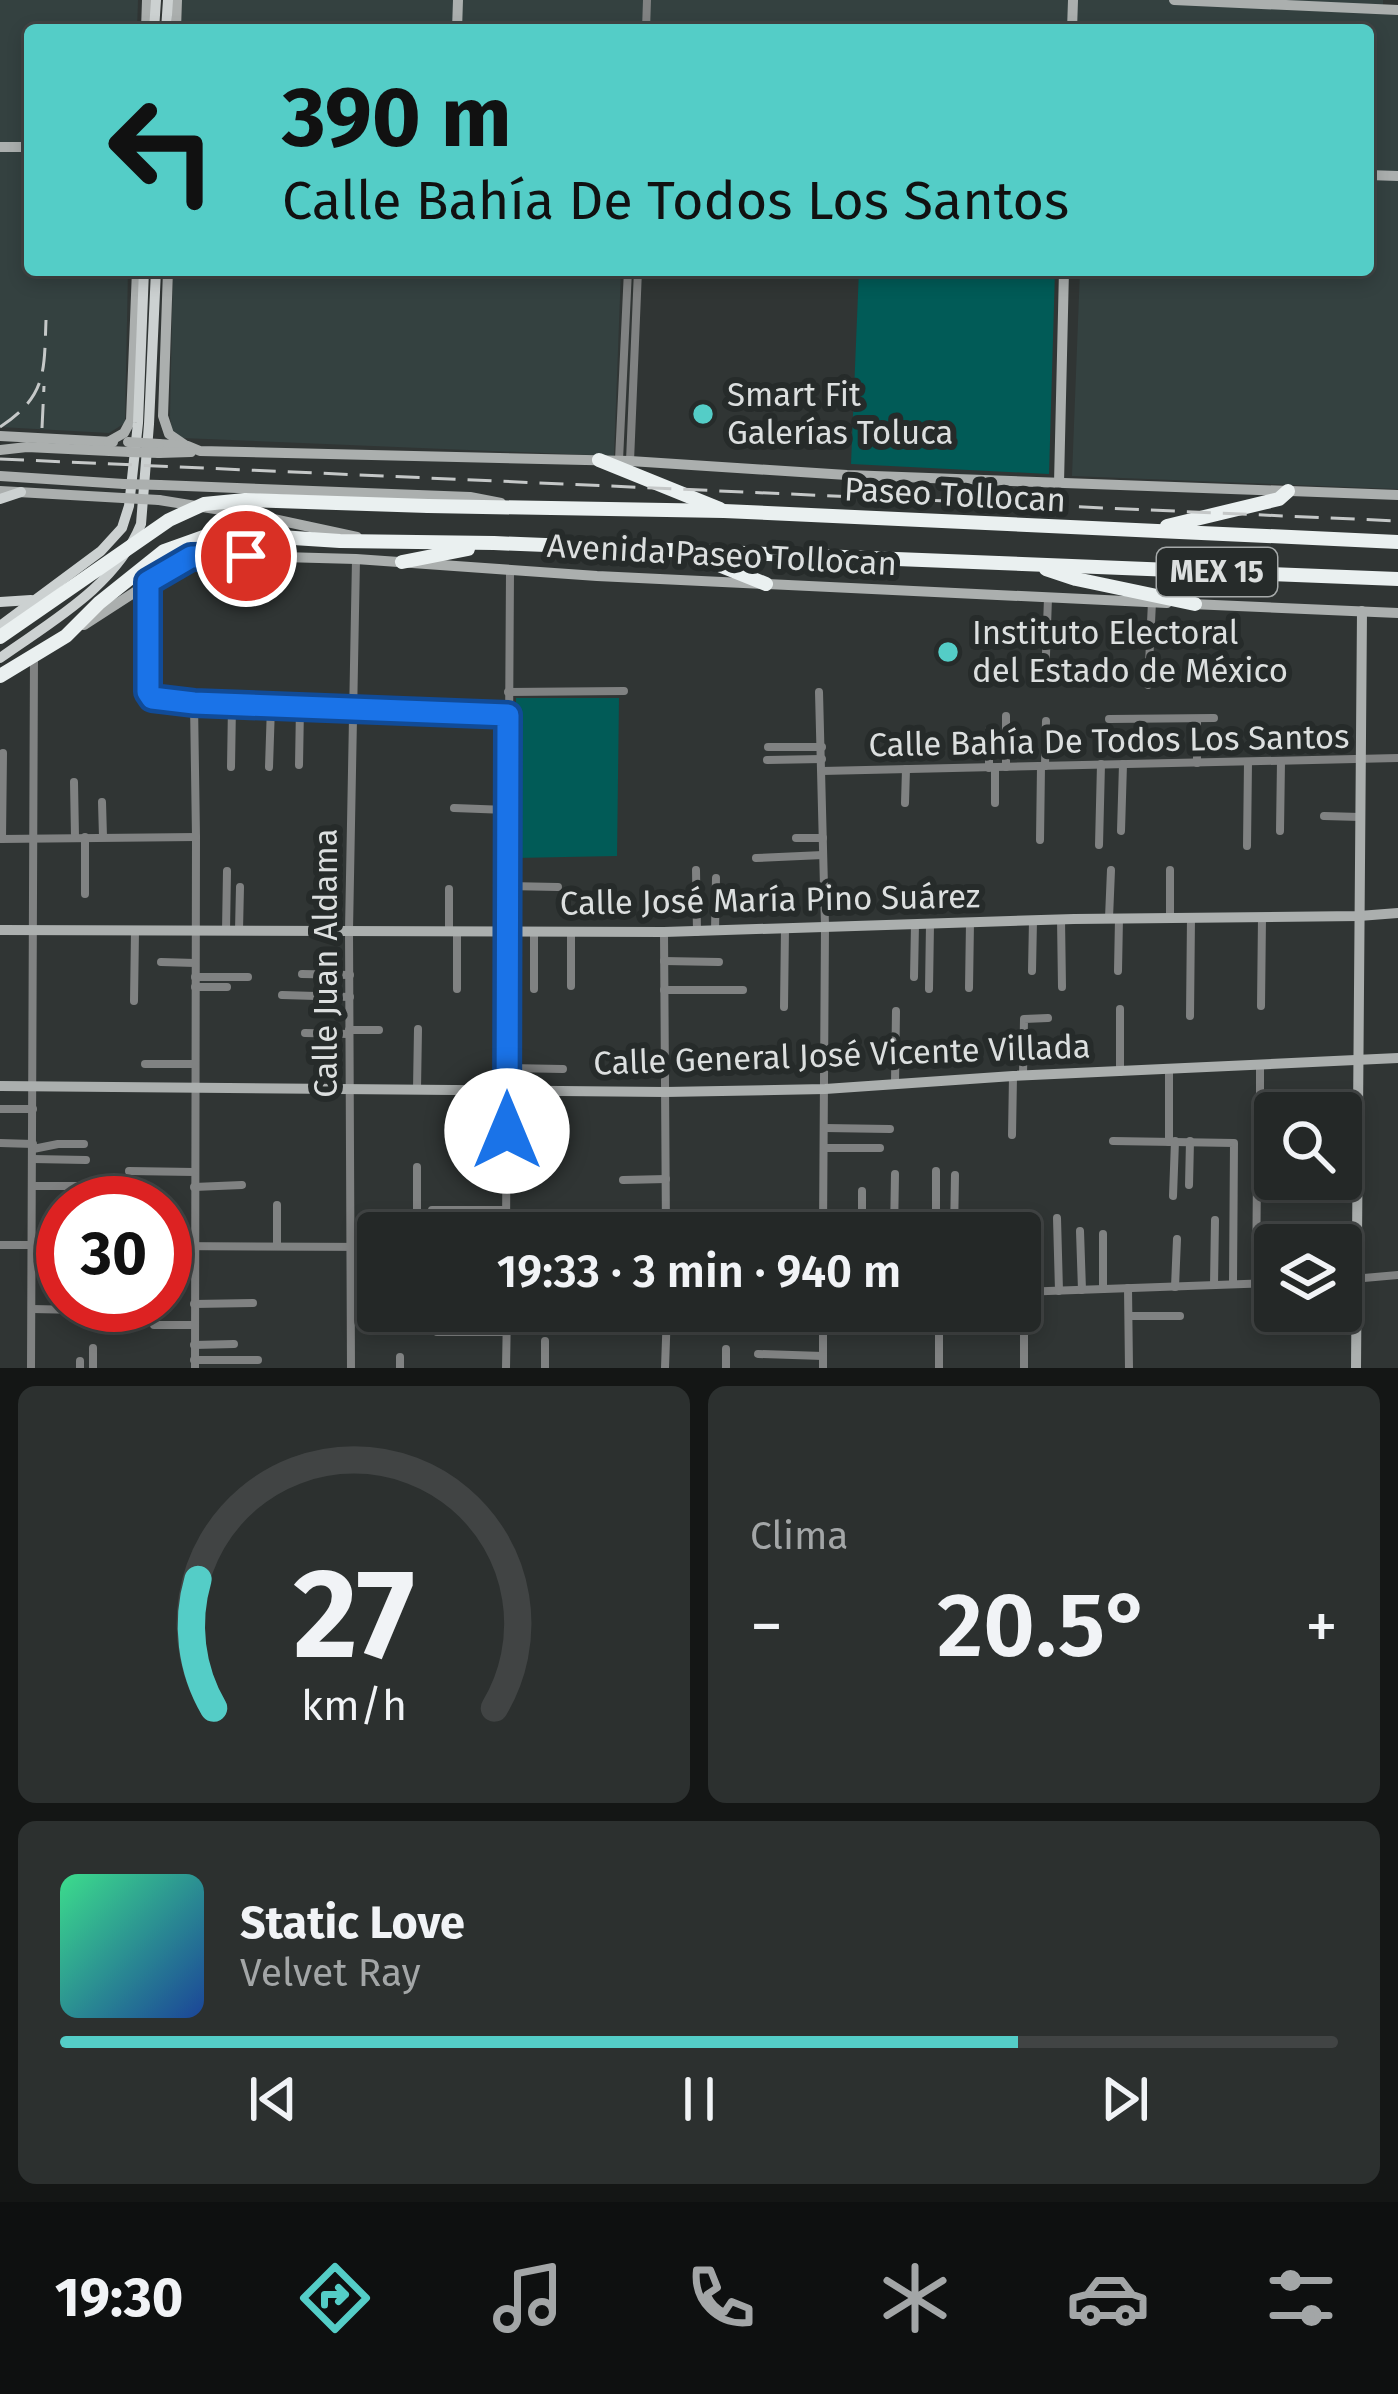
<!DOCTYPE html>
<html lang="es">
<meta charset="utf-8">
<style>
:root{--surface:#242827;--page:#2c302f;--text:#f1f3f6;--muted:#a3a6a7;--line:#414444;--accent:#54cdc7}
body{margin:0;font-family:"Fira Sans",sans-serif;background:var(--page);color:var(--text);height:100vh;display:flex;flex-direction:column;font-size:45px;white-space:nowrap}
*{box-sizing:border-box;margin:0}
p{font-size:39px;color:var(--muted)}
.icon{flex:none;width:66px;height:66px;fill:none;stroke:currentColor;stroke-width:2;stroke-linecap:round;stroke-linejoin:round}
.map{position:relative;height:1368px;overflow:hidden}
.drawer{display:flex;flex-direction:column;gap:18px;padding:18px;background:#141615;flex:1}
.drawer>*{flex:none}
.top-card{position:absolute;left:24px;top:24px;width:1350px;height:252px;border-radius:12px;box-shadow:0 6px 18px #0003,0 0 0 3px var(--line);background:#54cdc7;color:#111;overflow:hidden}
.tools{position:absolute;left:1254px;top:1092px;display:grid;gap:24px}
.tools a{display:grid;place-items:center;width:108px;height:108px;border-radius:12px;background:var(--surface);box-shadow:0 6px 18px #0003,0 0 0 3px var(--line);font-size:60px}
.speed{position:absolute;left:36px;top:1176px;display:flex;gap:24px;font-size:60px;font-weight:700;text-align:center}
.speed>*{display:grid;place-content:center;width:156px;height:156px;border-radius:50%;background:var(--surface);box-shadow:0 6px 18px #0003,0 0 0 3px var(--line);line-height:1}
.speed .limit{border:18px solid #d22;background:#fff;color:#111}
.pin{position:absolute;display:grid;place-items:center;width:102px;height:102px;color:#fff;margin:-51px;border:6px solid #fff;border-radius:50%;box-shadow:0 3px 12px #0007}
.me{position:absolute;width:132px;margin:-66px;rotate:0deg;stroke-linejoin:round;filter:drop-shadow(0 0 9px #0008)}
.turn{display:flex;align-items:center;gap:42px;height:252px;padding:0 60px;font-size:54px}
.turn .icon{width:156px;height:156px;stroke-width:2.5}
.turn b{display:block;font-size:84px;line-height:102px}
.big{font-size:90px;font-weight:600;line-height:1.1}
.drawer .card{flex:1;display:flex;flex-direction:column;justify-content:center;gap:18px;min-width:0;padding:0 42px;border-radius:18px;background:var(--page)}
.drawer .dial{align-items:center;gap:0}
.dial svg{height:312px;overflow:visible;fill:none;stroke:var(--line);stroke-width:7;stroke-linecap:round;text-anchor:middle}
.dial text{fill:var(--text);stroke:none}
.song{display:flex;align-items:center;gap:36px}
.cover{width:144px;height:144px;border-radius:18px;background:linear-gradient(135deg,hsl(150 70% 55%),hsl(220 70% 35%))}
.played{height:12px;border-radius:6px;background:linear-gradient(90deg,var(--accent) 75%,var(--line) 75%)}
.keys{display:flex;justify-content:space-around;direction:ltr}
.heat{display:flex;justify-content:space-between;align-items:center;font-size:66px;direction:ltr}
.drawer .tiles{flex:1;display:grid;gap:18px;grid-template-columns:1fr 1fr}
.card:last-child{grid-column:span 2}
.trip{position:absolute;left:357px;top:1212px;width:684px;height:120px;border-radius:12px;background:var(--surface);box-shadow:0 6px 18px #0003,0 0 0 3px var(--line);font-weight:600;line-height:120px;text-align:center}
.tabs{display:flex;height:192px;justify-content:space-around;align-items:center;background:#0e1010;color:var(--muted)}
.tabs .icon{width:84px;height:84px}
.tabs .selected{color:var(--accent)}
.tabs b{font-size:54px;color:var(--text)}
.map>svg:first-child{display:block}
</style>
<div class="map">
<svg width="1398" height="1368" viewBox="0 0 1398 1368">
<rect width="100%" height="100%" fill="#303534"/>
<g fill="#344140">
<path d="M0,0H138L137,30H30V270H128L125,423L109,433L0,427Z"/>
<path d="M182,0H1383V9H1398V489L1072,476L1080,270H1368V30H181Z"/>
<path d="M173,270H621L614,456L182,438L172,430L170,417Z"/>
</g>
<g fill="#015b57">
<path d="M859,270H1055L1049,474L851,464Z"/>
<path d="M516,698H619L617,856L515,858Z"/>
</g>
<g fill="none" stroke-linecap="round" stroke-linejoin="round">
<g stroke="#808282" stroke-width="8">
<path d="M646,30L647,0"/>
<path d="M619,460L628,270"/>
<path d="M630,461L638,270"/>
<path d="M148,583V692L152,698L194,703L508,715"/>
<path d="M1045,682L1048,598"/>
<path d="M1148,685L1152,602"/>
<path d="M508,692L624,691"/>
<path d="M819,692L825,926L823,1233"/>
<path d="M194,703L196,837L195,1368"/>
<path d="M1109,719L1214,718"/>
<path d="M1197,719V763"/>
<path d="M768,747H822"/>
<path d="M767,760L822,759"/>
<path d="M299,765L300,707"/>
<path d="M1045,766L1046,721"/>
<path d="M231,767L232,705"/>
<path d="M269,767L271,706"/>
<path d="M1006,767V716"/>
<path d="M989,768V730"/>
<path d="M822,771L1398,758"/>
<path d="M74,782L75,837"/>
<path d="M102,802L103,837"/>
<path d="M905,803L906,769"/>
<path d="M995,803V768"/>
<path d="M454,808L507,810"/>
<path d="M1324,816L1360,817"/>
<path d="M1121,831L1123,764"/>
<path d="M1280,831L1281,761"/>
<path d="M796,838H823"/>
<path d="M0,839L196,837"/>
<path d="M2,839L3,753"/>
<path d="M1040,840L1041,766"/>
<path d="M1099,845L1101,764"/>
<path d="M1247,846L1248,762"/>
<path d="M756,858L823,855"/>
<path d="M696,870L697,932"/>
<path d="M507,886L558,887"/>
<path d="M85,894V837"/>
<path d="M1109,918L1111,870"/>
<path d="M1170,918V870"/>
<path d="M1061,919L1062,987"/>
<path d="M239,930L240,887"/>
<path d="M715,930L716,878"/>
<path d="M226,931L227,871"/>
<path d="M449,932V889"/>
<path d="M664,932L666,1233"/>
<path d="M664,961L719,962"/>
<path d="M161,962L195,963"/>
<path d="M1032,971L1033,920"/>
<path d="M1118,971L1119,918"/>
<path d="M302,974L350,975"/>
<path d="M195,977H248"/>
<path d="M914,977L915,924"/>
<path d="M571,986V933"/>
<path d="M195,987H227"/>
<path d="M969,988L970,922"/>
<path d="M457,989V932"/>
<path d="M534,989V933"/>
<path d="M929,989L930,924"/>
<path d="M664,990H743"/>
<path d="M282,995L350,997"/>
<path d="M134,1001L135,931"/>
<path d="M1261,1006L1262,917"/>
<path d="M784,1007L785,928"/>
<path d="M1190,1016L1191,917"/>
<path d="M349,1030H379"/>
<path d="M305,1033L349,1034"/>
<path d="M145,1064H195"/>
<path d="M1260,1065V1109"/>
<path d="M507,1068L563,1069"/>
<path d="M1120,1072V1009"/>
<path d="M1023,1075L1024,1019L1048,1018"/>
<path d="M895,1083L896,1011"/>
<path d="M417,1089L418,1029"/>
<path d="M0,1109H33"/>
<path d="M825,1128L890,1129"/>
<path d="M1012,1135L1013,1076"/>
<path d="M1113,1141L1234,1143L1233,1284"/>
<path d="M1169,1142V1070"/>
<path d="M0,1143L33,1144"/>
<path d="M825,1148H880"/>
<path d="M33,1149L58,1144H84"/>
<path d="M33,1159L86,1160"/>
<path d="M129,1171L194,1172"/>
<path d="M623,1180L666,1179"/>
<path d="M1189,1185L1190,1141"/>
<path d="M34,1186H109"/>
<path d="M194,1187L242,1185"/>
<path d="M1173,1196L1175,1141"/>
<path d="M159,1200V1203"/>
<path d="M432,1210H506"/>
<path d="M666,1213H738"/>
<path d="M786,1215V1233"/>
<path d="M1024,1217V1368"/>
<path d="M1057,1218L1059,1291"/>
<path d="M1080,1231L1082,1290"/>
<path d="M1279,1231V1245"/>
<path d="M417,1233V1167"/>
<path d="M506,1233L510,571"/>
<path d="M539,1233L540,1216"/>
<path d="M862,1233V1191"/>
<path d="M894,1233L895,1174"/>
<path d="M936,1233V1171"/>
<path d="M954,1233L955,1175"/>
<path d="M1103,1234V1289"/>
<path d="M0,1245H63"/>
<path d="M165,1246L378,1247"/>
<path d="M277,1246V1205"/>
<path d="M1341,1280L1398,1275"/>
<path d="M1256,1283L1257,1173"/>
<path d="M1214,1285L1215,1220"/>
<path d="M1175,1287L1177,1239"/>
<path d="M1128,1288L1129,1368"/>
<path d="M1020,1292L1275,1283"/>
<path d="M351,1299H378"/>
<path d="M194,1304L253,1303"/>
<path d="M32,1309L81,1310"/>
<path d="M823,1311V1368"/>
<path d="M757,1313H823"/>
<path d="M1129,1316H1180"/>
<path d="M585,1318V1311"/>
<path d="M154,1325H194"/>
<path d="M437,1332H507"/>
<path d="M194,1345L234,1344"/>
<path d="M758,1354L823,1356"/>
<path d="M400,1357V1368"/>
<path d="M194,1360H258"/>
<path d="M80,1361V1368"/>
<path d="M31,1368L34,656"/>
<path d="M93,1368V1348"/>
<path d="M351,1368L349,930L356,559"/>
<path d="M506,1368L507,1311"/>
<path d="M545,1368V1341"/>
<path d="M665,1368L667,1311"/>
<path d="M726,1368V1349"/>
<path d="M939,1368V1327"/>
</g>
<g stroke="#abafae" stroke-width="10">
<path d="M1174,0L1398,10"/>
<path d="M146,30L147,0"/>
<path d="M176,30L177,0"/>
<path d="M457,30L458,0"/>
<path d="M1072,30L1073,0"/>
<path d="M0,147H30"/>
<path d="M1368,175L1398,176"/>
<path d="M168,270L163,416L169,434L185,445"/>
<path d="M0,436L113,442"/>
<path d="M108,442L124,433L131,420L137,270"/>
<path d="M159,444L188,446L200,451L630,461L847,475L1398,495"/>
<path d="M0,450L27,447L130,452"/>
<path d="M159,453L191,452"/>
<path d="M0,476L124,484"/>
<path d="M1059,483L1064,270"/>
<path d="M160,485L470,497L501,503"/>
<path d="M0,491L123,498"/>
<path d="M159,500L264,517L357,537"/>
<path d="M1191,604L1398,613"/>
<path d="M84,625L183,561L210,555L356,559L597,576L1167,603"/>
<path d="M0,930L664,932L1074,919L1359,916L1398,913"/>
<path d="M0,1086L665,1092L825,1089L1013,1076L1398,1058"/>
<path d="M1356,1368L1362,611"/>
</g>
<g stroke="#ccd1d1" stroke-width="10">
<path d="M154,30L156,0"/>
<path d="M166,30L168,0"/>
<path d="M0,499L21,492"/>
<path d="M0,602L31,600"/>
<path d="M0,626L101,551L122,528L129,506L138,423L144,270"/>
<path d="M0,658C52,621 116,586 141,524L149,424L156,270"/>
</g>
<g stroke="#eaf0f0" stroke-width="14">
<path d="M599,460L720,509"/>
<path d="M428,506L724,511L1398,542"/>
<path d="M1167,526L1279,499L1288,491"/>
<path d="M694,555L766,584"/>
<path d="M402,562L468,549"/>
<path d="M1046,569L1076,579L1195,604"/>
<path d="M0,676L66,636L99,603L164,551L206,536L233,534L340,541L494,543L1398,579"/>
</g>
<g stroke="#c5c8c8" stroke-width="3" stroke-dasharray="24 12" stroke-linecap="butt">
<path d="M0,427C47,396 44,372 46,320"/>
<path d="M42,428L44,386"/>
<path d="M0,459L1398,521"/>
</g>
<g stroke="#abafae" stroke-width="10">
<path d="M128,442L159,444"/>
<path d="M130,452L159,453"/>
<path d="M124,484L160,485"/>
<path d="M123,498L159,500"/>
</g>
<path stroke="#eaf0f0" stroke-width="14" d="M0,637L169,520L204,504L245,500L428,506"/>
</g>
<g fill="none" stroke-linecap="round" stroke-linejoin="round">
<defs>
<path id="route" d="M246,556L191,557L148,582V692L152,698L194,703L508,715L507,1131"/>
</defs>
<use href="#route" stroke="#114b97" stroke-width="30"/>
<use href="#route" stroke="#1a73e8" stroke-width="21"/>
</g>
<g fill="#54cdc7" stroke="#262b2a" stroke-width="4.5">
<circle cx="703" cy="414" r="12"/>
<circle cx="948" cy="652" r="12"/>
</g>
<g text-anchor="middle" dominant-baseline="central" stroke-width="12" stroke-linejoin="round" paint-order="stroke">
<rect fill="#262b2a" stroke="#a5a9a9" stroke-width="3" x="1157" y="548" width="120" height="48" rx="9"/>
<g font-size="30" font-weight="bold" fill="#dcdfdf">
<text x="1217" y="572">MEX 15</text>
</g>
<g font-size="33" fill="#dcdfdf" stroke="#262b2a" text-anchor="start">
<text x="727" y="395">Smart Fit<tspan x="727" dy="38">Galerías Toluca</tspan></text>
<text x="972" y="633">Instituto Electoral<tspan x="972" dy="38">del Estado de México</tspan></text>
</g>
<g font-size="33" fill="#dcdfdf" stroke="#262b2a">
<text transform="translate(955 495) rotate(3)">Paseo Tollocan</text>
<text transform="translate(722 555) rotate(3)">Avenida Paseo Tollocan</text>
<text transform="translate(1109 741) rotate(-1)">Calle Bahía De Todos Los Santos</text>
<text transform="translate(770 900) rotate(-1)">Calle José María Pino Suárez</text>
<text transform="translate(326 963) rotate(-90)">Calle Juan Aldama</text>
<text transform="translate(842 1055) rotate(-2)">Calle General José Vicente Villada</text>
</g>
</g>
</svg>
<div class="tools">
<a><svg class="icon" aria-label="search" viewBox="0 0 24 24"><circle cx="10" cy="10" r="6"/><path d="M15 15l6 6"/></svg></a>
<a><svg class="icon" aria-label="layers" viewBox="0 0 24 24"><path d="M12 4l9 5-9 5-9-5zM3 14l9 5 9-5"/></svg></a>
</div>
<div class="speed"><div class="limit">30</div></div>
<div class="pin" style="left:246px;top:556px;background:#d93025"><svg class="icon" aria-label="arrive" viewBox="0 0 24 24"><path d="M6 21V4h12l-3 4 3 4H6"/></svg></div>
<svg class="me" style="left:507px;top:1131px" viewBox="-20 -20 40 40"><circle r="19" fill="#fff"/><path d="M0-13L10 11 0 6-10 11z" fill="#1a73e8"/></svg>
<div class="trip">19:33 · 3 min · 940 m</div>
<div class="top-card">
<div class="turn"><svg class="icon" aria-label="left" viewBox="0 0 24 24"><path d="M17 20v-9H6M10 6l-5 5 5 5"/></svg><div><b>390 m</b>Calle Bahía De Todos Los Santos</div></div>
</div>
</div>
<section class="drawer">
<div class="tiles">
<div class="card dial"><svg viewBox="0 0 100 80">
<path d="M14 69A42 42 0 1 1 86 69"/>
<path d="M14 69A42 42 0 0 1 10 36" stroke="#54cdc7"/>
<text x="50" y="56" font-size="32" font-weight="700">27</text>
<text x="50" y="72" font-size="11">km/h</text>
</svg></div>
<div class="card"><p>Clima</p>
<div class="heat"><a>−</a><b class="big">20.5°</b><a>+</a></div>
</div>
<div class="card">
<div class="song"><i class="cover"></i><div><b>Static Love</b><p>Velvet Ray</p></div></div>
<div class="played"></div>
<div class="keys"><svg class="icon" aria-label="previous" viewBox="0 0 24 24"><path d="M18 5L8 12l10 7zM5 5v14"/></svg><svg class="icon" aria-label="pause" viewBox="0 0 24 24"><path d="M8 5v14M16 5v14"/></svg><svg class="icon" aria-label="next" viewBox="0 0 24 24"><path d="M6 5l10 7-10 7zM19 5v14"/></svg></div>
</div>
</div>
</section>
<nav class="tabs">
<b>19:30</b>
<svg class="icon selected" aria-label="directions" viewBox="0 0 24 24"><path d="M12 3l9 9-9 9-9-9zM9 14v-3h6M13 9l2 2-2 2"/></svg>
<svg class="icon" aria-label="music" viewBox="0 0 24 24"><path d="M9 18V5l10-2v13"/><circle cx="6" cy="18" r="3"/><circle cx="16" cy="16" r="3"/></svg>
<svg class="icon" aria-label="phone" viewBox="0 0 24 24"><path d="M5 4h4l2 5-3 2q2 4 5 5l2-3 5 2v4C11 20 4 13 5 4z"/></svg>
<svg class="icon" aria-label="climate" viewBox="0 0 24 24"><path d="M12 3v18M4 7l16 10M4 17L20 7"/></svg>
<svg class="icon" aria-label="car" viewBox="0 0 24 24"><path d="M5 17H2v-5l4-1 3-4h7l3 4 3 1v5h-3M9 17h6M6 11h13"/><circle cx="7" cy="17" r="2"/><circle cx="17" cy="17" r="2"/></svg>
<svg class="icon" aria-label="filters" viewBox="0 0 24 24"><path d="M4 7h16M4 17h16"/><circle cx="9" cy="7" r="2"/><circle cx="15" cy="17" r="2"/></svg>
</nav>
